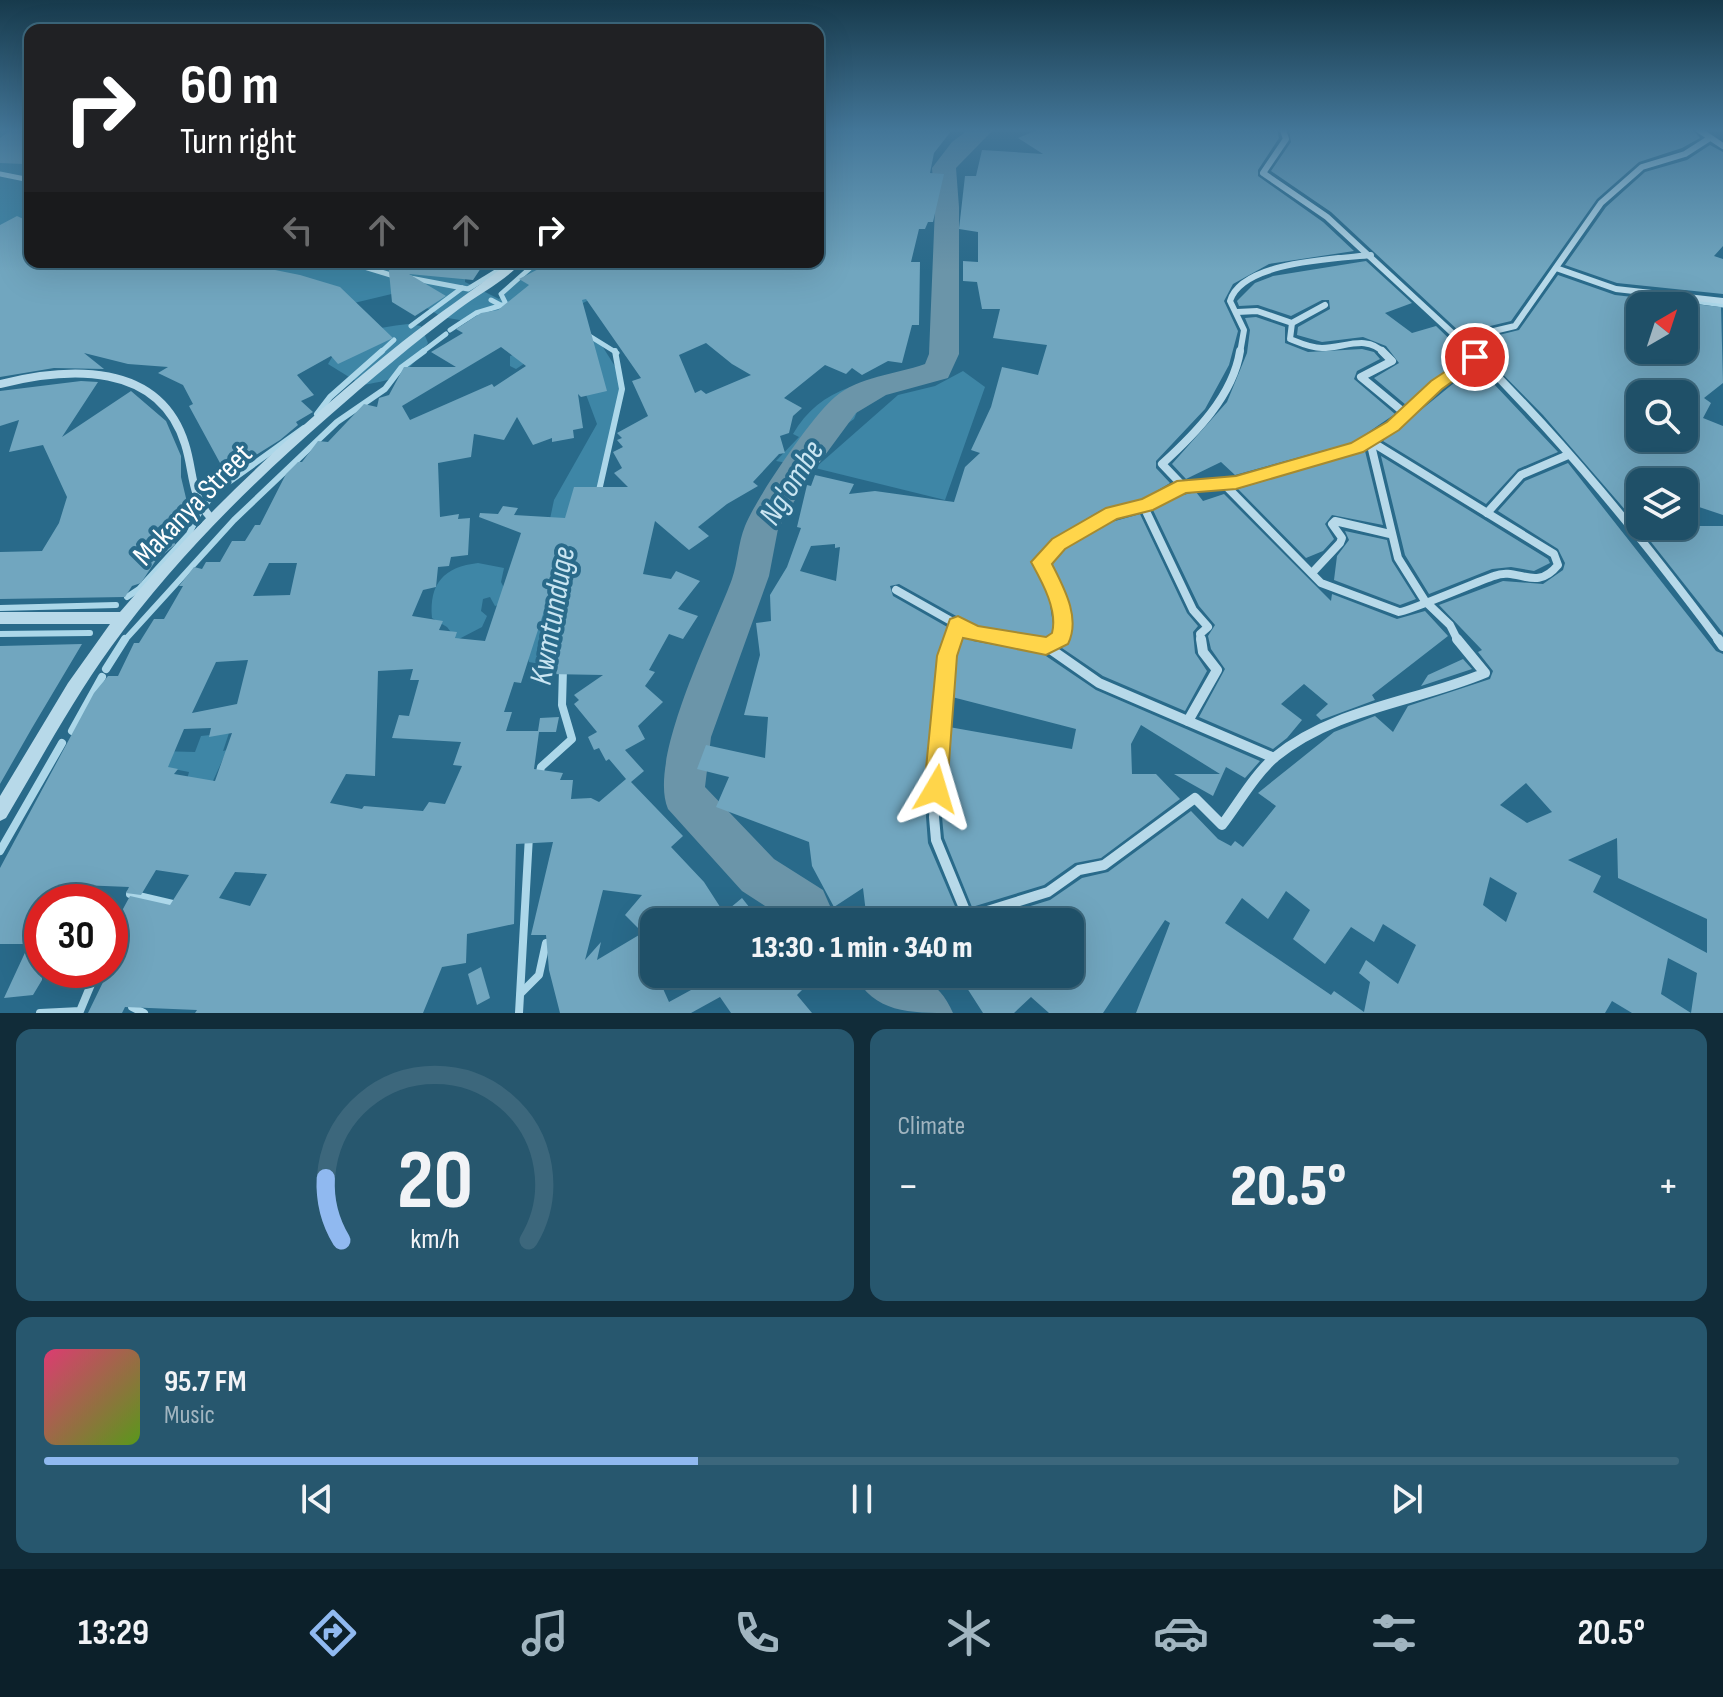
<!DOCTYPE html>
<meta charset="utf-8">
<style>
:root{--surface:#1f5068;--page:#27576e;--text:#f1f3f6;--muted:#a1b5c0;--line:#3c677c;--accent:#90b9f0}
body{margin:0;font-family:"Sofia Sans Condensed",sans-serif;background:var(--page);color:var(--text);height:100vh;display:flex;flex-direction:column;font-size:30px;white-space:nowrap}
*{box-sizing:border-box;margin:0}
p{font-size:26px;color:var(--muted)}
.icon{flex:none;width:44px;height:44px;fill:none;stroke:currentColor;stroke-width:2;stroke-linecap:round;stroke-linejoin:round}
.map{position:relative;height:1013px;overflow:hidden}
.details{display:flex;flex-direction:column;gap:16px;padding:16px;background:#112c39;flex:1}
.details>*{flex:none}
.banner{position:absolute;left:24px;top:24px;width:800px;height:244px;border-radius:16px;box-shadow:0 8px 32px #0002,0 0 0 2px var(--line);background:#202124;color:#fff;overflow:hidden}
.needle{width:52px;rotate:39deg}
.controls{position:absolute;left:1626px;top:292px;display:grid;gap:16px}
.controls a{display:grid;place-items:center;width:72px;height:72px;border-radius:16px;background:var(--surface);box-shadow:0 8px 32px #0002,0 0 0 2px var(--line);font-size:40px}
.speed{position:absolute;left:24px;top:884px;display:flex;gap:16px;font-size:40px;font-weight:700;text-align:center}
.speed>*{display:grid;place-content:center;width:104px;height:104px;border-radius:50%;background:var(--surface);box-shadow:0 8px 32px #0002,0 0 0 2px var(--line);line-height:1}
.speed .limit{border:12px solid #d22;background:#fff;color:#111}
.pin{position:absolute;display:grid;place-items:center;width:68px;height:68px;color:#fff;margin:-34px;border:4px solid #fff;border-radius:50%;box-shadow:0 2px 8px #0007}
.me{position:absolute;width:88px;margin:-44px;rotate:7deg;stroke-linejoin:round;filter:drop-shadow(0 0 6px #0008)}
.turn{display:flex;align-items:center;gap:28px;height:168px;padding:0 24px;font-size:36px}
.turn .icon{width:104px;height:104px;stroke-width:2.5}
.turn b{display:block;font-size:56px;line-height:68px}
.lanes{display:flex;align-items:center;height:76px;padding:0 24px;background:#0003;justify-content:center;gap:40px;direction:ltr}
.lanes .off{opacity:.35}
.big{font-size:60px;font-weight:800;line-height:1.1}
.details .widget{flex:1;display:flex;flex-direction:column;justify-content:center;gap:12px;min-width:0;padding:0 28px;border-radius:16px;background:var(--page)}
.details .dial{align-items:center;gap:0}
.dial svg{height:208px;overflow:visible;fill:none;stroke:var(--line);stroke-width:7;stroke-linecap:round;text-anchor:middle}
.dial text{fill:var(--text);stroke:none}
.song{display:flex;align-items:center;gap:24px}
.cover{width:96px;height:96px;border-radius:12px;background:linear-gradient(135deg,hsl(340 70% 55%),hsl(90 70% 35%))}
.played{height:8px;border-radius:4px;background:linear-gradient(90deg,var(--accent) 40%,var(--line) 40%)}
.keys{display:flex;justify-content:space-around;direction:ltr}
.heat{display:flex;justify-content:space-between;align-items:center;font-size:44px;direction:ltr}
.details .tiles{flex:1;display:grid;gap:16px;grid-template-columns:1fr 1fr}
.widget:last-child{grid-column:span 2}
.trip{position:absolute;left:640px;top:908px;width:444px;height:80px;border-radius:16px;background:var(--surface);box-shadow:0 8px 32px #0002,0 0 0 2px var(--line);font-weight:800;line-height:80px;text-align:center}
.tabs{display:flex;height:128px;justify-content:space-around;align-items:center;background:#0c202a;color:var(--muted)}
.tabs .icon{width:56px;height:56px}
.tabs .current{color:var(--accent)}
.tabs b{font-size:36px;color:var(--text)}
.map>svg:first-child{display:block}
</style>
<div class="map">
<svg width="1723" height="1013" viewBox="0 0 1723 1013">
<rect width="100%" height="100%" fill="#296a8a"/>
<g fill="#3e86a6">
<path d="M0,130H30V223L0,226Z"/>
<path d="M153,262H466L465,282L499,299L534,262H644L625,282L547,321L599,341L623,379L567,669L529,662L524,642L554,500L597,424L572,357L551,346L516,369L510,366V356L513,355L524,331L442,317L400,292L333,308Z"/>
<path d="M408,324L421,326L428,343C407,375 400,379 362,385L328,364C344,333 375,328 408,324Z"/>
<path d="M963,371L985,387L945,500L815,468L898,395L935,386Z"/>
<path d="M850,387L864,395L854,419L837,431L831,427L804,466L776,461L799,437L793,434C806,411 825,396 850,387Z"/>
<path d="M478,563L504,568L501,582L505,590L499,605L495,606L490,597L483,599L481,611L487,616L482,627L457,640L447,627L432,618C429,583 444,567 478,563Z"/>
<path d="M229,733L223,751L227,750L212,783H186L189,772L148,764L158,751L195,752L201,736Z"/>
</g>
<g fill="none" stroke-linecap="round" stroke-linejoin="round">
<g stroke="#acd7e9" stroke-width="5">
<path d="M0,174L30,180"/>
<path d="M348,262L394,276"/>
<path d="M718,274L729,262"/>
<path d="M410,278L468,289L512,262"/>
<path d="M1679,299L1723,305"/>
<path d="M491,300L508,309"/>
<path d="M411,326L462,288"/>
<path d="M450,330L476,313L506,304L501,294L537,262"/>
<path d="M588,335L617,353"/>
<path d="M380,353L394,340"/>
<path d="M421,353L446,334"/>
</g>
<g stroke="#acd7e9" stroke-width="6">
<path d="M317,414L330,397L382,351"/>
<path d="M210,477L219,489"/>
<path d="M598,495L622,389L615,351"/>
<path d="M127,597L139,589L189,534L201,509L219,489L304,428"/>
<path d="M0,608L116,605"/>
<path d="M0,634L90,633"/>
<path d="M124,641L234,520L337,422L385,389L401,368L424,351"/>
</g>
<g stroke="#acd7e9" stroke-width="8">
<path d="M106,669L125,639"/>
<path d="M72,731L102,677"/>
<path d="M539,777L541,767L572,739L562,705L563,669"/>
<path d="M0,851L62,743"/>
<path d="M130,894L177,905"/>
<path d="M110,948L126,953"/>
<path d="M521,993L539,975L546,943L553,942"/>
<path d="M134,1000L132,1007L144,1013"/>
<path d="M40,1013L80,1011L97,970"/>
<path d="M519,1013L529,836"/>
</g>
<g fill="#6b95a9" fill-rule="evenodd">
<path d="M968,130H993L956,168L959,207V354L948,378L886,395L856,413L806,481L778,529L769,576L711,737L705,787L774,859L823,890L830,906L823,922H790L742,891L668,809C647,760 713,631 732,579C738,562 738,543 745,526C756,498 812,416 835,397C860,376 894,375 925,364L929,354L935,207L932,168L952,142Z"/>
<path d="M854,974C897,974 933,966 953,1013C909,1013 874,1013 854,974Z"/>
</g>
</g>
<g fill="#71a6bf" fill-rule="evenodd">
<path d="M11,130H30V158L24,164L0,163V138Z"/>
<path d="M818,130H952L934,153L930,173L944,174L933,222H928L925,229H919L911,262H920L919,325H912L902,363L888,361L862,375L852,368L846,374L825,365L784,398L802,408L793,416L789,433L780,436L785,453L779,454L753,482L758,486L727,504L698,527L709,536L689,550L655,521L643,574L671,579L676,571L700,581L678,609L698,616L683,639L669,634L649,670L655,672L645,686L663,702L638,726L645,739L625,750L644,771L631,782L683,836L671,847L704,882L724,913L742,898L761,922H676L663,908L642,932L625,915L642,895L603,890L585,960L601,942L597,960L639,935L669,1002L702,984L703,988L722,974H818L797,995L812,1013H731L720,997L691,1013H560L549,970L546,935H531L553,842L516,844L514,924L467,934L466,963L442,967L423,1013H195L197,1010L125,1007L122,1013H88L122,943L110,941V933L130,896L170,905L189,875L156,870L141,895L126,893L129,887L80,885L72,902H42V980L33,995L4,998L29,944H0V868L94,693L108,676H118L134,643H139L154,619H164L183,586H179L194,567L202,569L206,562H220L232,541H245L255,525H260L286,474L298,462H302L318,441L328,442L364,404L377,407L379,398L389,395L404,367H456L431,352L463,333L456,329L481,313L498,310L529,285L519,279L552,262H702L723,270L732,262H818ZM586,299L641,378L632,381L648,416L617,433L622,438L617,440L623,447L613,452L622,468L614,473L628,487H574L565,518L514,515L518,508L503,506L498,514L480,513L479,517L521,533L485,641L455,638L457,632L439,630L443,621L412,616L423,590L436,587L438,567L449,566L451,557L468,555L470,518L458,519L459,514L440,517L438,463L471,457L474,434L504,440L517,417L533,445L552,438V442L574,438L573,430L583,428L578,394L581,397L607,391L582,300ZM706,343L732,364L751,375L706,394L701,390L695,393L679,355ZM501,347L526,366L494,387L492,384L410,420L402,406ZM269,563H297L290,595L253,596ZM544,611L559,615L548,674L603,675L574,695L579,700L574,704L597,732L588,737L594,750L599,748L606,761L609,759L626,779L599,802L591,798L571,799L573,780H560L563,773L534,769L539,732H556L559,717L540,718L538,731H506L512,712H504L514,682L521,683ZM248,660L237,704L192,713L216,662ZM413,669L410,680H419L409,716L399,715L392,738L461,742L453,765L462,766L445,804L429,802L423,811L364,806L362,809L330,803L346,774L375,776L378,671ZM211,728L209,737L232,733L215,781L174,774L178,769L168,767L184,729ZM235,872L267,874L250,906L219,898Z"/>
<path d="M1037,130H1277L1279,138L1258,170V176L1323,222L1354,251L1269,264L1233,284L1224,301L1238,331L1229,365L1205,409L1156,461V468L1170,483L1145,498L1101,510L1055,538L1036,558L1035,565L1048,591L1054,631L1044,638L976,627L899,584L890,586L893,596L949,628L939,655L935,708L930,724L933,725L926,817L928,843L957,911L883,920L882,911L866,913L863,888L834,907L812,866L809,842L716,807L729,777L697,769L706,745L765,758L768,717L744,715L760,655L756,623L771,621L770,595L787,567L801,528L797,527L807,485L811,486L815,475L854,484L849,494L875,491L954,502L965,467L980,453L971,450L991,407L1002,367L1038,375L1047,345L993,338L1000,309H982L977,282L963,281V261L978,262V232L959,229L965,176H976L982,150L1043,154L1018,138ZM835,544V548L840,547L836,581L800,571L811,546Z"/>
<path d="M1289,130H1693L1700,138L1682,148L1639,162L1597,199L1511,321L1461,333L1331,212L1271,171L1291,142Z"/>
<path d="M1710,145L1723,152V246L1714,256L1723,259V294L1617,283L1565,265L1606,207L1645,172L1687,160Z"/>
<path d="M17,216L30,222V262H236L300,275L340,287L393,338L338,364L331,356L297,375L314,395L301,401L313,412L296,422L298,425L280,440L226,474L189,406L193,404L183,385L158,373L168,367L128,364L84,353L104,369L54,368L0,377V225Z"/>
<path d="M1366,261L1412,303L1385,313L1412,333L1436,326L1466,355L1406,405L1374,378L1399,363L1386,346L1363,337L1322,342L1297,335L1298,327L1330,309L1329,300H1322L1291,316L1258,305L1239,306L1237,301L1255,283L1273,276Z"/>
<path d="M388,262L399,268L400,262H485L473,280L409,274L446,296L415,316L392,302Z"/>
<path d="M1558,275L1615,295L1721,307L1723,383L1704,398L1711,403L1703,418L1723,426V515L1684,502V482H1640V527L1543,415L1471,342L1519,330ZM1640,306H1684V350H1640ZM1640,394H1684V438H1640Z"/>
<path d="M1256,317L1285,327V343L1308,352L1362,349L1374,352L1380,359L1357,371L1354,379L1395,414L1354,442L1235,475L1221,462L1186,479L1172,464L1227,402L1247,353L1250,330L1245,318Z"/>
<path d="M1476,365L1558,452L1518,469L1486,504L1383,441Z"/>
<path d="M81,381L98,382L62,437L131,391L166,421L181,456V477L190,515L170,522L175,545L156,560L141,583L132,586L125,597L0,599V552L42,551L59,523L67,497L43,445L9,452L19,420L0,426V391Z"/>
<path d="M1365,451L1383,525L1332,515L1325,524L1334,539L1323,551L1306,558L1238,489Z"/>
<path d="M1381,456L1548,559L1550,563L1534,571L1511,567L1492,569L1429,594L1405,555Z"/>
<path d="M1568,463L1716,651L1723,654V1013H1632L1612,1001L1605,1013H1136L1170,923L1165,920L1103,1013H1049L1031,997L1014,1013H983L958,974H1070V922H979L1050,900L1082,878L1108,872L1191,811L1218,839L1231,846L1235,841L1243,847L1276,806L1258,793L1334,732L1375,716L1393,732L1408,706L1490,679L1493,671L1478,652L1482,650L1439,605L1503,581L1543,584L1563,570L1565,563L1558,549L1498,511L1525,481ZM1526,783L1552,812L1527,823L1500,805ZM1617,838L1618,878L1707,919V953L1593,892L1601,876L1568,860ZM1490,877L1517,893L1506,922L1483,905ZM1286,891L1310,910L1293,939L1325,964L1351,927L1374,942L1383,924L1416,945L1398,984L1366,960L1359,973L1370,982L1364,1012L1334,991L1331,995L1225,923L1242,898L1268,919ZM1668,958L1697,973L1691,1013L1661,994Z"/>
<path d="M1196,492L1203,501L1224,494L1331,601L1332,594L1397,619L1425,611L1448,636L1372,695L1375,700L1321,720L1316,715L1328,704L1304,684L1281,704L1302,720L1287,738L1273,749L1199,717L1225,669L1211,649L1208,636L1215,625L1199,606L1153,510L1174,497Z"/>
<path d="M1140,514L1187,613L1198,626L1193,632L1195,653L1207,671L1185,711L1103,676L1059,646L1071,631L1062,587L1050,563L1063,550L1108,523Z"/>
<path d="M1652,526H1723V633L1640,528Z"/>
<path d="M1345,531L1387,540L1392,561L1416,599L1400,605L1334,580L1337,556L1349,540Z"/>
<path d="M962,635L973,641L1043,654L1096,690L1260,761L1245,778L1226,767L1213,796L1174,774H1220L1141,725L1131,744L1132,774H1156L1180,799L1101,858L1075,863L1044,885L972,907L944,838L942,817L949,727L1072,749L1076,729L952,697L955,658Z"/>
<path d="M82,644L32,728L0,784V646Z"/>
<path d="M1463,659L1472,669L1421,686L1428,675Z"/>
<path d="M481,967L490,998L477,1005L468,974Z"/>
</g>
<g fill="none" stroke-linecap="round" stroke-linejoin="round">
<g stroke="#b7d9e9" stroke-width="6">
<path d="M1283,130L1286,139L1263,173L1327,217L1474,353"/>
<path d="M1699,130L1723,146"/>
<path d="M1556,268L1616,289L1723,301"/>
<path d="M1237,312L1257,311L1292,323L1325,305"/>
<path d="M1292,323L1290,339C1300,343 1310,348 1322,348C1344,348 1367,334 1384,353"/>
<path d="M1460,339L1515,326L1601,203L1642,167L1685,154L1710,138"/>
<path d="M1240,353L1244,330L1230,301C1242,261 1336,259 1371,255"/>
</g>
<g stroke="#b7d9e9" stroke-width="8">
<path d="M1382,351L1392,361L1361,377L1407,415"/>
<path d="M1472,351C1563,440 1643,539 1719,641"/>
<path d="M0,384C68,367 159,361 185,444C194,472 190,495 211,518"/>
<path d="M1370,441L1398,558L1425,601L1450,625L1458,641"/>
<path d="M1224,484L1321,583L1399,612C1405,613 1481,580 1494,576C1518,566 1535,593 1558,565L1554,554L1370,441"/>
<path d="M1183,486L1162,464C1195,434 1233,396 1240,351"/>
<path d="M1143,505L1193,610L1208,627L1200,634L1201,641"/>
<path d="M1487,513L1521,475L1568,455"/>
<path d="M1312,573L1340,543L1342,538L1332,524L1335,521L1390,534"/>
<path d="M896,590L974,634L1015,641"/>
<path d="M952,641L958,625"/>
<path d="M1053,641L1064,632L1055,589L1041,562L1059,544L1105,516L1147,505L1171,490L1207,482H1236L1357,448L1393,426L1437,385L1475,357"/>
</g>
<g stroke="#b7d9e9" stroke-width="10">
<path d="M953,639L947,656L934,817L936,840L964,908"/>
<path d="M1003,639L1046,646L1099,683L1274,758"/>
<path d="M1718,639L1723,646"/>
<path d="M1046,646L1055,639"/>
<path d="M1188,721L1217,670L1203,652L1201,639"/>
<path d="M968,917L1048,892L1079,870L1104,865L1195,798L1222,825C1238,804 1255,774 1275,757C1335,708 1416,702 1485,673L1457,639"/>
</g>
<path fill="#b7d9e9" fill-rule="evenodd" d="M510,262H522C505,281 480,293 459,309C414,343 370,380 328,417C249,486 172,562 111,647C72,701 40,761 6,818L0,821V796L68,683L110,624H0V612H120C205,512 300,424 402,342C437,314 475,289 510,262Z"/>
</g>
<linearGradient id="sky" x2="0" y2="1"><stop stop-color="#173a4c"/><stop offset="0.48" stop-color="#437698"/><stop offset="1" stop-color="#437698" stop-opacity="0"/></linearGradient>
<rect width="1723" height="271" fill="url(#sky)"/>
<path fill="#ffd54a" stroke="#a68a30" stroke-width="2" d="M1475,352L1481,353V361L1442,389L1399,430L1363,452L1236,489L1186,493L1153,510L1117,519L1065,549L1052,564C1064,588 1081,618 1068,644L1046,655L963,638L957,656L947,789L944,797L936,800L928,797L924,789L937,656L950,619L958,616L978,626L1046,637L1052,633C1058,610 1042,582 1031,562L1052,539L1106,508L1142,499L1177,481L1236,476L1351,443L1387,422L1431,381Z"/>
<g text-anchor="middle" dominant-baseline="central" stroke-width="8" stroke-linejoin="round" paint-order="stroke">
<g font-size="30" fill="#fff" stroke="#296a8a">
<text transform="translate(193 505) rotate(-46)">Makanya Street</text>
</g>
<g font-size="32" font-style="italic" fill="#c9e5f2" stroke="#296a8a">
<text transform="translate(792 483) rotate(-58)">Ng'ombe</text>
<text transform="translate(553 616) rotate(-80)">Kwmtunduge</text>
</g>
</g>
</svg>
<div class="controls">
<a><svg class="needle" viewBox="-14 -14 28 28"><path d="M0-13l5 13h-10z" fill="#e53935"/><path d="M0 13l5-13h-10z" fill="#a1b5c0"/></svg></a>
<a><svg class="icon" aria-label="search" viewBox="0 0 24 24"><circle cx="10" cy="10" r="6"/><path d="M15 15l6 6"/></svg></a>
<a><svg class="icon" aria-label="layers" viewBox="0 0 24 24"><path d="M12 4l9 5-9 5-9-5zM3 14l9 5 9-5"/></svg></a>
</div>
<div class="speed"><div class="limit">30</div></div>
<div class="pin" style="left:1475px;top:357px;background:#d93025"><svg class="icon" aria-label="arrive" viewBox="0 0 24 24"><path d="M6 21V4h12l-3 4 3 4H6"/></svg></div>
<svg class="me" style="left:936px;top:789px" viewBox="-20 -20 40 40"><path d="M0-17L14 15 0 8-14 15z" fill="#ffd54a" stroke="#fff" stroke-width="4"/></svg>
<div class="trip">13:30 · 1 min · 340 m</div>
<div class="banner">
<div class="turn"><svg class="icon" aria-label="right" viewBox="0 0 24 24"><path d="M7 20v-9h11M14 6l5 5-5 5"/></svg><div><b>60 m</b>Turn right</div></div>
<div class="lanes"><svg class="icon off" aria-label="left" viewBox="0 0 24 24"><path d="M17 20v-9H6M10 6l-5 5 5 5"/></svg><svg class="icon off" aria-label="ahead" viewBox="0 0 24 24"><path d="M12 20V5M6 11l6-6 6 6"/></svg><svg class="icon off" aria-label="ahead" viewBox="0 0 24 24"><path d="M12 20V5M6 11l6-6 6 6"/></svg><svg class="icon" aria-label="right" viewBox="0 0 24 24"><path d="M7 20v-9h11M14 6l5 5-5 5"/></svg></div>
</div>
</div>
<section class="details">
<div class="tiles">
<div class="widget dial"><svg viewBox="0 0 100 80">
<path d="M14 69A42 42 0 1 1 86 69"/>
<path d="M14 69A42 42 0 0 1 8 45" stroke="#90b9f0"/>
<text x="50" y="56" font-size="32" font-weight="700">20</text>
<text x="50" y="72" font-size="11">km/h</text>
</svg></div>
<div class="widget"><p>Climate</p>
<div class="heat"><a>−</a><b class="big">20.5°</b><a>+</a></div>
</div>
<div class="widget">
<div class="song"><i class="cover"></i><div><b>95.7 FM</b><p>Music</p></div></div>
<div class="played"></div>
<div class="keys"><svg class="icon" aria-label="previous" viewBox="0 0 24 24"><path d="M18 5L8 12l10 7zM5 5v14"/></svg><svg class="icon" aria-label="pause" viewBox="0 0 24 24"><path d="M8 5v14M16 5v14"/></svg><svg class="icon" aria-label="next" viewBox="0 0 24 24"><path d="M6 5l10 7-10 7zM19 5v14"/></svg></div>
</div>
</div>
</section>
<nav class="tabs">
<b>13:29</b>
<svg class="icon current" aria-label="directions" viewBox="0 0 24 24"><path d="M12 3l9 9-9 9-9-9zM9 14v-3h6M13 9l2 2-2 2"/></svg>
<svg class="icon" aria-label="music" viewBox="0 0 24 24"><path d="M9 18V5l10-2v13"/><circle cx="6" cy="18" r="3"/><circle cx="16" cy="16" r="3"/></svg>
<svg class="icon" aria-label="phone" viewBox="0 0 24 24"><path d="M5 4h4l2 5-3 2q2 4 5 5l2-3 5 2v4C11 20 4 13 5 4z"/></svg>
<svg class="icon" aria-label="climate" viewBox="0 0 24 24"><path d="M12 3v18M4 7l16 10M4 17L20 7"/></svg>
<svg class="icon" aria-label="car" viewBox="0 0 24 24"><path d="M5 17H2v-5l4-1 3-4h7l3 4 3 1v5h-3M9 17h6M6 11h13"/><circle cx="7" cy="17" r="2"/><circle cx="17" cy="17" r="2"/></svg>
<svg class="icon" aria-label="filters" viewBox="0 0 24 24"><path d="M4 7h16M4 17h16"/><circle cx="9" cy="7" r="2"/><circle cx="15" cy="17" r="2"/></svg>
<b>20.5°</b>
</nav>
